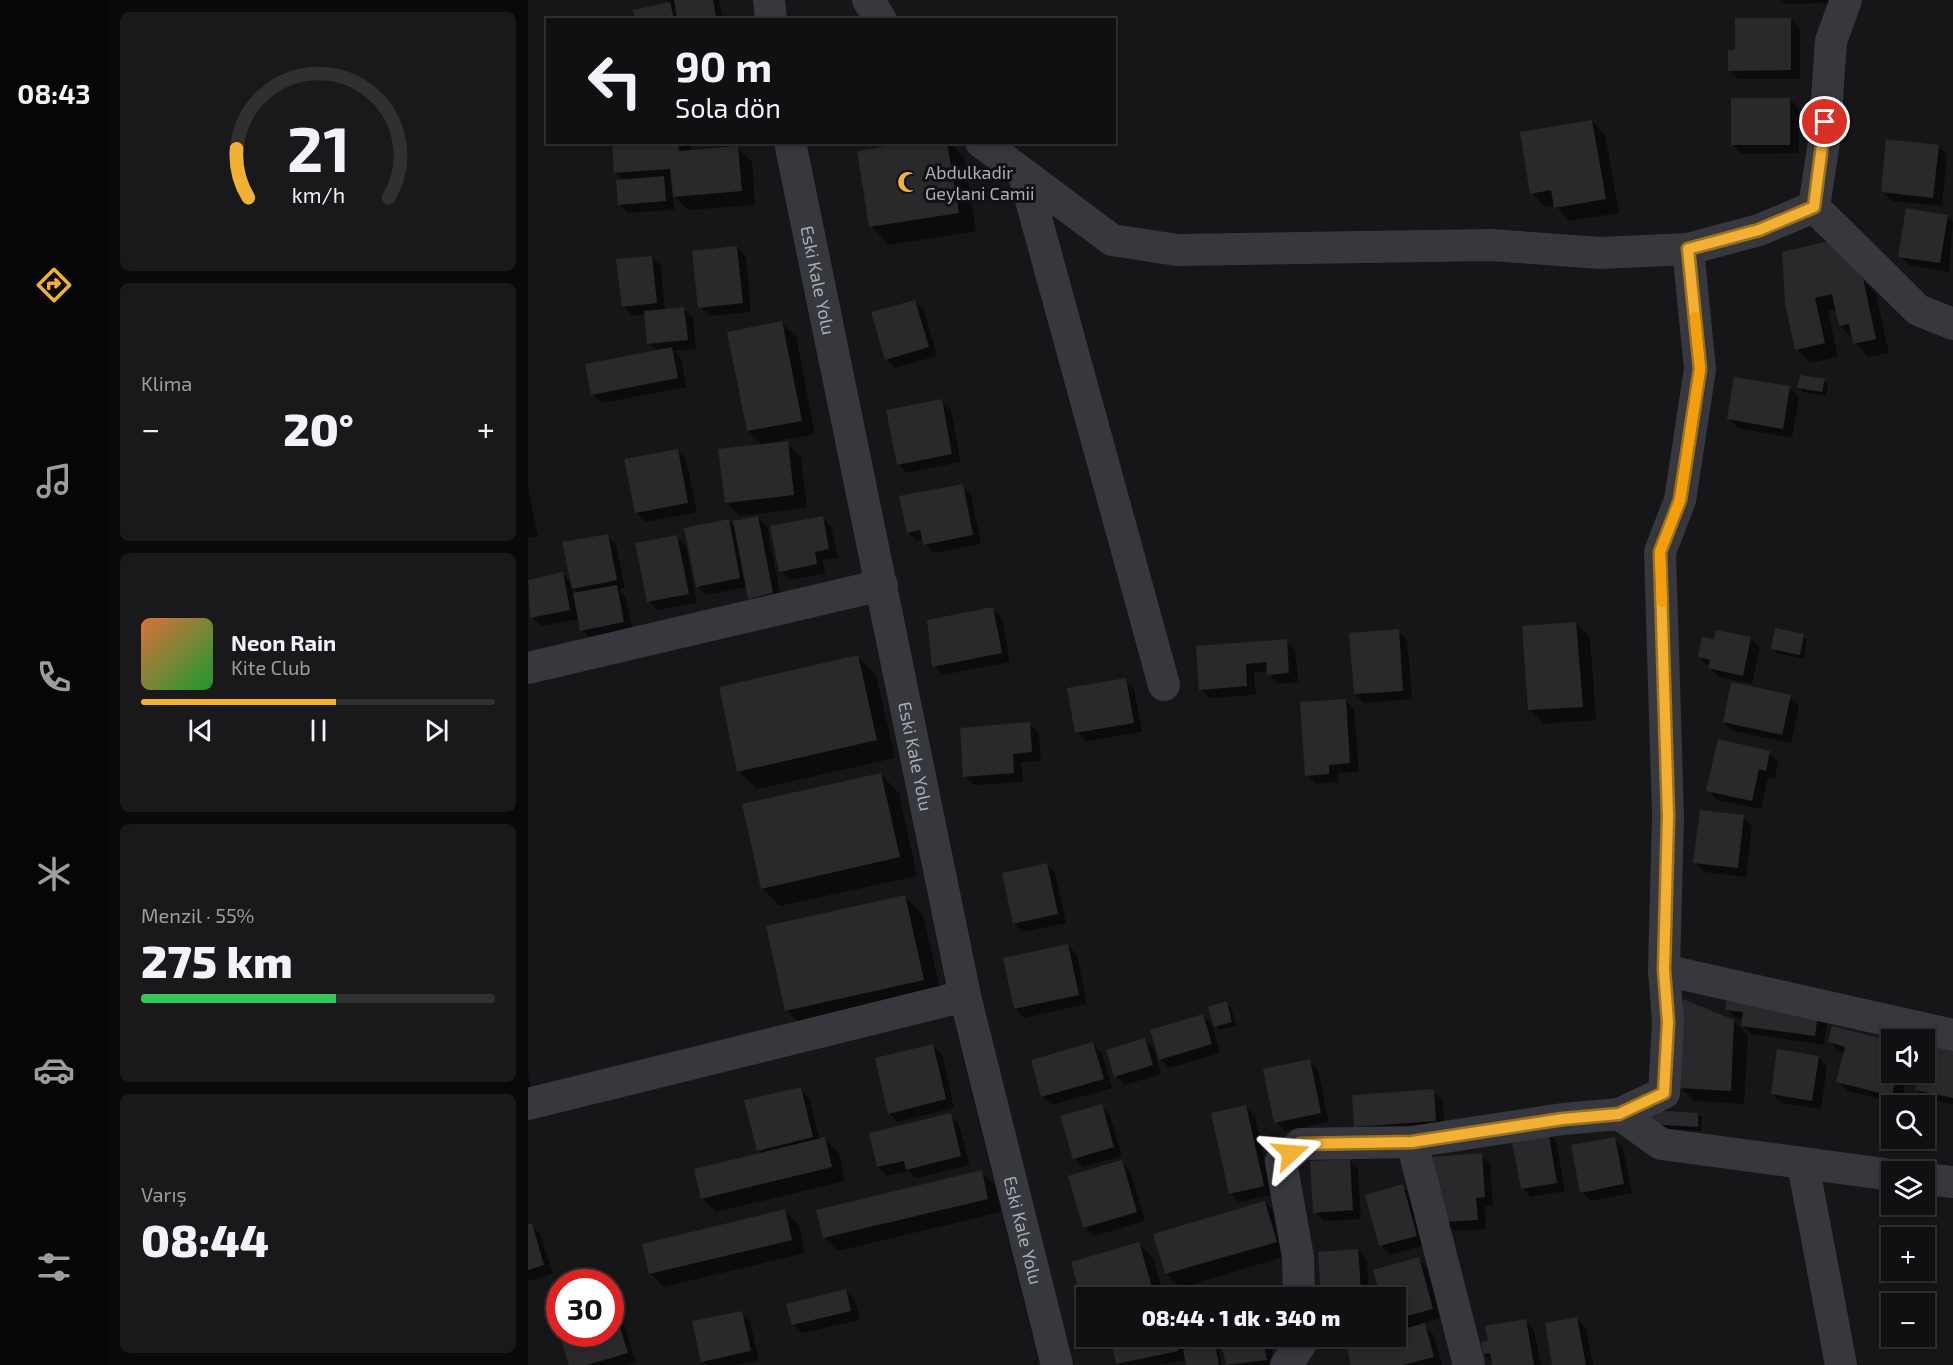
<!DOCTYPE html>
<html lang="tr">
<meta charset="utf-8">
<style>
:root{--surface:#101012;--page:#19191b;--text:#f1f3f6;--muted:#9c9d9f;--line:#303032;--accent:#f2b134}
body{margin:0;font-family:"Exo 2",sans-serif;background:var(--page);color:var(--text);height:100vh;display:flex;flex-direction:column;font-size:22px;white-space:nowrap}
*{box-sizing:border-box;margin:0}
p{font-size:20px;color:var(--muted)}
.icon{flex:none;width:33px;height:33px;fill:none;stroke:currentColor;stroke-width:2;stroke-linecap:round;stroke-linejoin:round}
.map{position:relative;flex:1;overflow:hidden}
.side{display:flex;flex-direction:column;gap:12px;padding:12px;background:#09090a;width:420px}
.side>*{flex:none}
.hud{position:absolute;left:18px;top:18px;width:570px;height:126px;border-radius:0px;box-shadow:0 3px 9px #0003,0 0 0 2px var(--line);background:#101012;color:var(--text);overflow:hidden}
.buttons{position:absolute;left:1353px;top:1029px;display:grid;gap:12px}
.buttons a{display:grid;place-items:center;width:54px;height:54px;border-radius:0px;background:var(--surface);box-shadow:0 3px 9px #0003,0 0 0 2px var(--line);font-size:30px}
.speed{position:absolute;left:18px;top:1269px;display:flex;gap:12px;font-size:30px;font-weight:700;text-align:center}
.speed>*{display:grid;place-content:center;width:78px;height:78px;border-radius:50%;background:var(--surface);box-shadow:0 3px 9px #0003,0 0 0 2px var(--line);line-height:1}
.speed .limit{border:9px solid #d22;background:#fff;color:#111}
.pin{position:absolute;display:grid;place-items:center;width:51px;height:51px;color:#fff;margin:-26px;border:3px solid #fff;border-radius:50%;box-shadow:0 2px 6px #0007}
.me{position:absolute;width:66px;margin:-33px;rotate:71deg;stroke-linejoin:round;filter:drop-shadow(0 0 4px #0008)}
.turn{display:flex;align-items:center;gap:21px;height:126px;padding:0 30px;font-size:27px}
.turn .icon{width:78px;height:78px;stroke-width:2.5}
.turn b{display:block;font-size:42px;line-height:51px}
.big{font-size:45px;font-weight:800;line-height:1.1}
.side .tile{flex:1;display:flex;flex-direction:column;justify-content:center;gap:9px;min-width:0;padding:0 21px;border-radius:9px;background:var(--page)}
.side .dial{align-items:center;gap:0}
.dial svg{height:156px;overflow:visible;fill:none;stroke:var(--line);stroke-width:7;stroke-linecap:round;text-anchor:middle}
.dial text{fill:var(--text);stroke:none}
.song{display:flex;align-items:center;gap:18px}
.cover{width:72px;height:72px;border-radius:9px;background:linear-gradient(135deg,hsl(20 70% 55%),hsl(130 70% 35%))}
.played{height:6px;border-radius:3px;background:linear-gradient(90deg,var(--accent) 55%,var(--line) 55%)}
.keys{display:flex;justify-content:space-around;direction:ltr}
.heat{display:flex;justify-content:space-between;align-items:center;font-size:33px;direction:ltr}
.charge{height:9px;border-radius:4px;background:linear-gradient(90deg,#34c759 55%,var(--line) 0)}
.trip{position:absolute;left:548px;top:1287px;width:330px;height:60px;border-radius:0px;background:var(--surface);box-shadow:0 3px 9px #0003,0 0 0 2px var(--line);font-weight:800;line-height:60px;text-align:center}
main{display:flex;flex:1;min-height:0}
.tab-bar{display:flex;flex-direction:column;width:108px;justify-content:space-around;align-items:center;background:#060607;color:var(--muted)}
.tab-bar .icon{width:42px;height:42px}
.tab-bar .selected{color:var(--accent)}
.tab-bar b{font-size:27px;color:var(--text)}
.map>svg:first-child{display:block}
</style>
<main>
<nav class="tab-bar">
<b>08:43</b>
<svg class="icon selected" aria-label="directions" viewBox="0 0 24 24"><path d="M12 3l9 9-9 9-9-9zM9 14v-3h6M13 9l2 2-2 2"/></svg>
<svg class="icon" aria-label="music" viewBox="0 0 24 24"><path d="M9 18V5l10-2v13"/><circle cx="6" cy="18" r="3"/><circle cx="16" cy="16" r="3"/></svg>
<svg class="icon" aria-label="phone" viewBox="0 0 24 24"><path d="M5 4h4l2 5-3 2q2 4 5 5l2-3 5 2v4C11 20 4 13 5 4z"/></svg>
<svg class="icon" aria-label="climate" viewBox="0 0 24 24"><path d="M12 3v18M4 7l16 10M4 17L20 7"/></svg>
<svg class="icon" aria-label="car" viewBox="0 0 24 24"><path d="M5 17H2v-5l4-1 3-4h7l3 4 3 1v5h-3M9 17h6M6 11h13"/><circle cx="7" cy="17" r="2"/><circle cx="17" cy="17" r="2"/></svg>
<svg class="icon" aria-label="filters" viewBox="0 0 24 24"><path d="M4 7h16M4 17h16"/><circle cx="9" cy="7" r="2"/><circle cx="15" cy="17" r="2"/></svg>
</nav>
<section class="side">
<div class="tile dial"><svg viewBox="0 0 100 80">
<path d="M14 69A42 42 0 1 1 86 69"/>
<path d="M14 69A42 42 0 0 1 8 44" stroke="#f2b134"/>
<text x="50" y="56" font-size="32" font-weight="700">21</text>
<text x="50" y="72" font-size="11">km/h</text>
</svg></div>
<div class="tile"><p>Klima</p>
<div class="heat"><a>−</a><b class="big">20°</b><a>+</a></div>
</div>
<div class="tile">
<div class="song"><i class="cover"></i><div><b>Neon Rain</b><p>Kite Club</p></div></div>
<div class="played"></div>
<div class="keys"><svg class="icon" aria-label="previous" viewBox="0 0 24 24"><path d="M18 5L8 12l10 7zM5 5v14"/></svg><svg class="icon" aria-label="pause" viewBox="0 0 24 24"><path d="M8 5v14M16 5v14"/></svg><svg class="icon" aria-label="next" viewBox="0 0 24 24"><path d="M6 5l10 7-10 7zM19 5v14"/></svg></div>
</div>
<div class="tile"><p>Menzil · 55%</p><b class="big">275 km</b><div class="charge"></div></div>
<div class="tile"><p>Varış</p><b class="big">08:44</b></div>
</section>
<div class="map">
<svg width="1425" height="1365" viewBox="0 0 1425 1365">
<rect width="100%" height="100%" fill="#161618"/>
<g fill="#0007" fill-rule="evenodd">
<path d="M138,0H191L195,20H151L149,7L146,8L148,20H109L141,3Z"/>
<path d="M1253,0H1300V3L1257,4Z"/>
<path d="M1263,19L1272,28V79H1210L1201,70L1209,52Z"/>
<path d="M1262,99L1271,109V153L1214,154L1205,144Z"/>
<path d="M1064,121L1077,135L1091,213L1041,221L1027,205L1017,207L1004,193Z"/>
<path d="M85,142H162L163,152L210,148L224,162L227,205L160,210L145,195L146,210L100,213L91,204L96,181L88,173Z"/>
<path d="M393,142H422L436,157L448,231L361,245L343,226Z"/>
<path d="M1410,146L1419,155L1414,206L1364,201L1355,192Z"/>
<path d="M1419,216L1425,222L1421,272L1381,265L1372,256Z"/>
<path d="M209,247L218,256L223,312L181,316L172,307Z"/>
<path d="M124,257L133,266L137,311L156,309L165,318L168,349L146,351L153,358L158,387L74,403L65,394L129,352L121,343L118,314L104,316L95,306Z"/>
<path d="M1315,257L1348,294L1361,353L1340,357L1312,325L1309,309L1300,311L1310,357L1282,363L1269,349L1258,303Z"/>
<path d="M386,301L396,310L409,356L367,368L358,359Z"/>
<path d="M254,323L268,337L287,434L250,441V444L259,443L273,457L279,508L212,516L198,502L235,446L220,431Z"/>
<path d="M1296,381L1300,385L1298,396L1275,392L1271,388Z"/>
<path d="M1261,388L1271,397L1264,438L1210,428L1201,419Z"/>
<path d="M414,401L423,410L433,462L379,473L370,464Z"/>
<path d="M149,450L158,459L169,512L117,522L108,513Z"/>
<path d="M434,486L443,495L453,544L405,553L395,540L389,541L380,532Z"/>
<path d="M0,487L10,536L0,538Z"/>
<path d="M229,517L239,526L254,602L231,607L222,598L219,587L178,595L169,586L201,521L208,528Z"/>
<path d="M294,517L303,526L310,558L295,560L297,573L262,580L253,571Z"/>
<path d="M79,535L88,544L97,588L91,590L97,596L105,631L63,639L54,630L52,619L13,626L4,617L0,581L35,574L44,584ZM45,587L51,594L46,595Z"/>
<path d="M149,537L158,546L169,603L129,610L120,601Z"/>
<path d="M465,609L474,618L482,662L415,675L406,666Z"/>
<path d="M1048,623L1062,637L1068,720L1016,724L1002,710Z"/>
<path d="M870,631L879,640L884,699L836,703L827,694Z"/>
<path d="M1275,636L1279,640L1276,659L1249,653L1244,648Z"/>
<path d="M1223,639L1232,648L1224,684L1191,677L1171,657L1187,641Z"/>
<path d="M758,641L767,650L770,682L749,684L740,671L726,673L728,695L682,698L673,689Z"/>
<path d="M330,657L348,675L367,758L229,789L211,771Z"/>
<path d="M597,680L606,689L614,732L558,741L549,732Z"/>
<path d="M1262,697L1271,706L1263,743L1205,731L1196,722Z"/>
<path d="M817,700L826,709L831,772L809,773L810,782L788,784L779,775Z"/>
<path d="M502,724L511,733L513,761L493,762L495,782L446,785L437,776Z"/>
<path d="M1241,753L1250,762L1247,779L1240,777L1233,809L1189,800L1180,790Z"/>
<path d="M353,774L371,793L389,876L252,906L234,888Z"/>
<path d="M1215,817L1224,826L1218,877L1176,872L1167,863Z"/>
<path d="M518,864L527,873L538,923L495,932L486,923Z"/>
<path d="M377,897L395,915L414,998L277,1028L258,1010Z"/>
<path d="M540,945L549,955L559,1004L496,1018L487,1008Z"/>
<path d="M698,1003L703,1007L708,1026L692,1030L687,1026Z"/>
<path d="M1199,1009L1300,1017L1296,1045L1223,1034L1214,1025L1215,1019L1208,1018Z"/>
<path d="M675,1016L684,1025L692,1053L641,1068L632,1059Z"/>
<path d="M1205,1021L1220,1035L1216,1104L1166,1101L1152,1087Z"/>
<path d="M617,1040L626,1049L633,1074L597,1085L588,1076Z"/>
<path d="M1302,1042H1364V1072H1380L1373,1104L1319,1091L1310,1081L1317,1053L1311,1051Z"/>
<path d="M565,1044L574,1053L584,1088L524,1105L515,1096Z"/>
<path d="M405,1046L414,1055L426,1108L370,1122L361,1113Z"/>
<path d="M1425,1048V1104L1398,1099L1389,1090L1396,1072Z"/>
<path d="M1290,1057L1299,1066L1293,1109L1253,1103L1244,1094Z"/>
<path d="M781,1061L790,1070L801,1122L757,1131L748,1122Z"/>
<path d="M0,1074L5,1098L0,1099Z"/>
<path d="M272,1089L281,1098L292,1140L297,1139L311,1153L317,1181L188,1212L174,1198L234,1154L230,1150Z"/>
<path d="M905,1091L914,1100L917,1129L837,1135L828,1126Z"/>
<path d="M573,1106L582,1115L594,1156L555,1167L546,1158Z"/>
<path d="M718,1107L727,1116L744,1195L711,1202L702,1193Z"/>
<path d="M1170,1114L1174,1118L1173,1131L1126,1128L1121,1124Z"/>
<path d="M422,1115L431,1124L442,1165L388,1178L381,1171L359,1176L350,1167Z"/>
<path d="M1019,1132L1028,1141L1037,1191L1003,1197L994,1188Z"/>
<path d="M1086,1138L1095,1148L1104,1193L1063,1201L1054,1192Z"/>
<path d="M953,1155L962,1164L965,1206H957L958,1229L926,1231L916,1222Z"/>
<path d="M821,1160L830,1169L833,1219L796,1221L787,1212Z"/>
<path d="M593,1162L602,1171L617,1221L566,1236L557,1227Z"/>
<path d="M453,1172L467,1186L473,1212L310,1251L297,1238Z"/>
<path d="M874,1186L883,1195L897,1245L862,1255L852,1245Z"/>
<path d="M737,1202L751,1216L762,1255L653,1288L639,1274L627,1235Z"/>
<path d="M257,1211L271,1225L277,1253L136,1287L122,1273Z"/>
<path d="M3,1225L12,1234L25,1274L0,1281V1226Z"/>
<path d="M611,1244L625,1258L636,1298H558V1310L544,1263Z"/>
<path d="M830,1250L839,1259L841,1298H798L794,1293Z"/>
<path d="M890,1259L899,1268L913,1318L894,1323L905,1334L914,1365H825L872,1332L867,1327V1298Z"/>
<path d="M318,1291L327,1300L332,1320L274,1333L265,1324Z"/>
<path d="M82,1299L91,1308L108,1362L98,1365H42L33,1334H82Z"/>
<path d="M213,1312L222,1321L231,1360L206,1365H178L174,1361Z"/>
<path d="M32,1314V1329L27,1315Z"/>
<path d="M1049,1319L1058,1328L1065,1365H1026Z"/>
<path d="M997,1321L1006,1330L1013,1365H966L956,1354L962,1343Z"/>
<path d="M583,1336H653L656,1351L686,1346L691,1350L694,1365H659L658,1360L632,1365H591Z"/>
<path d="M734,1336L743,1345L746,1365H699L695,1344Z"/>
</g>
<g fill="#29292c">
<path d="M146,0H185L188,16L150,20Z"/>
<path d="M142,2L146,20H107L105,10Z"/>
<path d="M1207,18H1263V70L1200,71V50H1207Z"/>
<rect x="1203" y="98" width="59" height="47"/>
<path d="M1064,120L1078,199L1026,208L1023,190L1002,194L992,132Z"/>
<path d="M1358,139L1411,145L1405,198L1353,192Z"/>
<path d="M84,142H150L151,151L210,146L214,191L145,197L142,169L86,173Z"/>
<path d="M384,142H419L431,213L341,227L329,151Z"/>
<path d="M136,176L138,201L90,205L88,180Z"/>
<path d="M1378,208L1420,215L1412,263L1370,257Z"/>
<path d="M1301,241L1335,278L1348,339L1325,344L1321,324L1311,326L1304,294L1287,298L1297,343L1267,350L1257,303L1254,252Z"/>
<path d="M209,246L215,303L170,308L164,251Z"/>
<path d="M124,256L129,303L94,307L88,259Z"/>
<path d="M387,300L401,347L357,360L343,312Z"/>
<path d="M156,307L160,340L119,344L116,311Z"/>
<path d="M254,321L274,421L219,431L199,332Z"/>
<path d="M144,347L150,378L63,395L57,364Z"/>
<path d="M1272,375L1297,379L1294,392L1269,388Z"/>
<path d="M1206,377L1262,386L1255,429L1199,419Z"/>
<path d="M414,399L424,454L369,465L358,410Z"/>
<path d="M260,441L266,495L197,503L190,449Z"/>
<path d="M150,449L160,503L107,513L96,459Z"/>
<path d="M435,484L445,535L395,545L392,530L379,533L371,496Z"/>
<path d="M230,516L245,593L220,599L205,521Z"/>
<path d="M295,516L301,549L287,552L289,564L251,572L242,526Z"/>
<path d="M201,519L212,578L168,587L156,528Z"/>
<path d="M80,534L89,580L44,589L34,542Z"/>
<path d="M149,535L161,594L119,602L107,543Z"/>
<path d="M35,572L42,610L2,618L0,580Z"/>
<path d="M89,585L96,622L52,631L45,593Z"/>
<path d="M465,607L474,653L404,667L399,620Z"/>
<path d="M1048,622L1055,707L1000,710L994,626Z"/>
<path d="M1247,628L1276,634L1272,655L1243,649Z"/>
<path d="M871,629L875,691L826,694L821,633Z"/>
<path d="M1188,630L1223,637L1215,676L1180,668L1182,660L1170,657L1174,637L1186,639Z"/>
<path d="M759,639L761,673L739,675L738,662L718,664L719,686L671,690L668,646Z"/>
<path d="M330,655L349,740L209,772L191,687Z"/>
<path d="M598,678L606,723L547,733L539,688Z"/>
<path d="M1203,682L1263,695L1254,735L1195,722Z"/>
<path d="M818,699L822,763L801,765V774L777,776L772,702Z"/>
<path d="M502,722L504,752L485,754L486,773L435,777L432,728Z"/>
<path d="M1190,739L1242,751L1238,771L1231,769L1224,801L1178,791Z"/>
<path d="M353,773L372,857L233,889L214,804Z"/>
<path d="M1172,810L1216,815L1210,868L1165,863Z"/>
<path d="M519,863L530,914L485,924L474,873Z"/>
<path d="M377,895L396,980L257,1011L238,926Z"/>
<path d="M540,944L551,995L486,1009L475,958Z"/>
<path d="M1200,993L1291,1006L1287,1036L1213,1026L1215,1012L1197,1010Z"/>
<path d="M1155,999L1206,1020L1203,1091L1150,1088Z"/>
<path d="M699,1001L704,1022L686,1027L680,1007Z"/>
<path d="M675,1014L684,1044L631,1060L622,1030Z"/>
<path d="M1304,1026L1364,1041V1072H1369L1364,1096L1308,1082L1317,1047L1300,1042Z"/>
<path d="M617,1038L625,1065L586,1077L578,1050Z"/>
<path d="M565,1042L576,1079L513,1097L503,1060Z"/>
<path d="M1396,1043L1425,1046V1098L1387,1090L1391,1072H1396Z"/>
<path d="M405,1044L418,1099L360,1114L347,1058Z"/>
<path d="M1249,1049L1291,1056L1284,1101L1243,1094Z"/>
<path d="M782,1059L793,1113L746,1123L735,1069Z"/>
<path d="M273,1087L285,1137L229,1151L216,1100Z"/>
<path d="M906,1089L908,1121L826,1127L824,1095Z"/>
<path d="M574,1104L586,1147L545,1159L532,1116Z"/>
<path d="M718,1105L736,1186L701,1194L683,1113Z"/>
<path d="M1121,1110L1170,1113V1127L1120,1124Z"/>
<path d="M423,1113L433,1156L378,1170L376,1161L349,1167L341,1133Z"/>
<path d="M1020,1130L1029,1183L993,1189L983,1137Z"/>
<path d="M297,1137L304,1167L173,1199L166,1169Z"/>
<path d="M1087,1137L1096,1184L1052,1193L1043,1145Z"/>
<path d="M954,1153L957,1197L948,1198L950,1220L915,1222L904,1157Z"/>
<path d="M822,1159L825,1210L785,1213L782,1161Z"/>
<path d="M594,1160L609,1212L555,1228L540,1176Z"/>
<path d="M454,1170L460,1199L295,1238L288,1210Z"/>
<path d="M875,1184L889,1236L851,1246L837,1195Z"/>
<path d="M737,1201L749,1242L637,1274L625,1234Z"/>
<path d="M257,1209L264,1240L121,1274L114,1244Z"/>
<path d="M4,1223L16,1265L0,1270V1224Z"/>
<path d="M611,1242L625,1291L602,1298H558L557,1313L543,1262Z"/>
<path d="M830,1249L833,1291L793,1294L790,1252Z"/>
<path d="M891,1257L905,1309L867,1319V1298H853L845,1270Z"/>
<path d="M318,1289L323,1311L264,1325L258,1304Z"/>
<path d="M83,1298L100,1353L59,1365H41L31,1334H82Z"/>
<path d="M214,1311L223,1351L173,1362L164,1321Z"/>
<path d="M1049,1317L1058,1365H1024L1017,1323Z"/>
<path d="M998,1319L1006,1365H964L962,1353L955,1354L953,1342L960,1341L957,1326Z"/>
<path d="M897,1323L906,1357L875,1365H823L818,1345L849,1336H867V1331Z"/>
<path d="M582,1336H647L650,1351L588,1364Z"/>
<path d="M723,1336H734L739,1360L698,1365L693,1342Z"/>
<path d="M687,1344L691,1365H658L655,1350Z"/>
</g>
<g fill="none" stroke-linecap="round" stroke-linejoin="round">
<g stroke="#37383d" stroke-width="32">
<path d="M241,0L243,20"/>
<path d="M340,0L353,20"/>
<path id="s1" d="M262,142L437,996L529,1365"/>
<path d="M453,142L584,240L649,250L963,245L1072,253L1160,249L1231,230L1286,207L1296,142L1303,41L1318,0"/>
<path d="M497,178L636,685"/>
<path d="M1286,207L1390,310L1425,324"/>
<path d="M0,668L354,585"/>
<path d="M1136,970L1425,1035"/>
<path d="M0,1104L437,996"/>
<path d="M1091,1114L1133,1144L1364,1175"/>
<path d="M884,1142L941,1365"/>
<path d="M1275,1164L1313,1365"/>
<path d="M1396,1179L1425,1182"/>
<path d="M771,1298L770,1257L753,1162L773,1144L884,1142L1035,1119L1091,1114L1136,1093L1140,1022L1136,970L1140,816L1132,552L1152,500L1172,369L1160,249"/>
<path d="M758,1365L772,1345V1336"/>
</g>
</g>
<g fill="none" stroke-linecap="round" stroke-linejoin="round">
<defs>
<path id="route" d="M763,1153L772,1144L884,1142L1035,1119L1091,1114L1136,1093L1140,1022L1136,970L1140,816L1132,552L1152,500L1172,369L1160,249L1231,230L1286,207L1297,122"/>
</defs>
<use href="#route" stroke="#9d7322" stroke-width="15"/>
<use href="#route" stroke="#f2b134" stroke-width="10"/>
<path stroke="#f59e0b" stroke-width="10" d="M1134,602L1132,552L1152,500L1172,369L1167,317"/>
</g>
<defs>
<symbol id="mosque-bare" viewBox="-9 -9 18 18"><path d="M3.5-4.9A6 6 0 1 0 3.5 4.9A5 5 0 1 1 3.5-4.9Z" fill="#f2b134" stroke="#111113" stroke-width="2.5" paint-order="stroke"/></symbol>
</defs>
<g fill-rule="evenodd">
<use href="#mosque-bare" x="365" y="167" width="30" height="30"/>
</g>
<g text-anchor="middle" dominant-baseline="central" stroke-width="6" stroke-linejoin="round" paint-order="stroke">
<g font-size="18" fill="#a8adb8" stroke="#111113" text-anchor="start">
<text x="397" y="172">Abdulkadir<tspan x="397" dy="21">Geylani Camii</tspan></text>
</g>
<g font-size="18" fill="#a8adb8" stroke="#111113">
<text stroke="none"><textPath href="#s1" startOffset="141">Eski Kale Yolu</textPath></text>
<text stroke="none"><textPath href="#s1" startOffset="627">Eski Kale Yolu</textPath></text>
<text stroke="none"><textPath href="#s1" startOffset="1113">Eski Kale Yolu</textPath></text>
</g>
</g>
</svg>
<div class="buttons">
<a><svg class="icon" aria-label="sound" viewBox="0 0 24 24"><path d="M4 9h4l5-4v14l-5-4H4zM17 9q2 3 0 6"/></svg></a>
<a><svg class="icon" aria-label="search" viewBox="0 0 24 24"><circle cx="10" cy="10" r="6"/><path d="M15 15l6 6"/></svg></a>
<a><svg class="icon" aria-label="layers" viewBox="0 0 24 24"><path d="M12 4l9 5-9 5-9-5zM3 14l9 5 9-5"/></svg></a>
<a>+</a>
<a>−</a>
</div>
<div class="speed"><div class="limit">30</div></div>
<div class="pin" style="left:1297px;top:122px;background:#d93025"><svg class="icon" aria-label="arrive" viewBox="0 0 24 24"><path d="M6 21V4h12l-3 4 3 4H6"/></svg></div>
<svg class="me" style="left:763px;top:1153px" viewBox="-20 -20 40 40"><path d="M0-17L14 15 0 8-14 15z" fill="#f2b134" stroke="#fff" stroke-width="4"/></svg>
<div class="trip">08:44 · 1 dk · 340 m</div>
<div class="hud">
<div class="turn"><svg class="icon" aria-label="left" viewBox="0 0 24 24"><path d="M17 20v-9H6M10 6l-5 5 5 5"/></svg><div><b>90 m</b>Sola dön</div></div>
</div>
</div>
</main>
